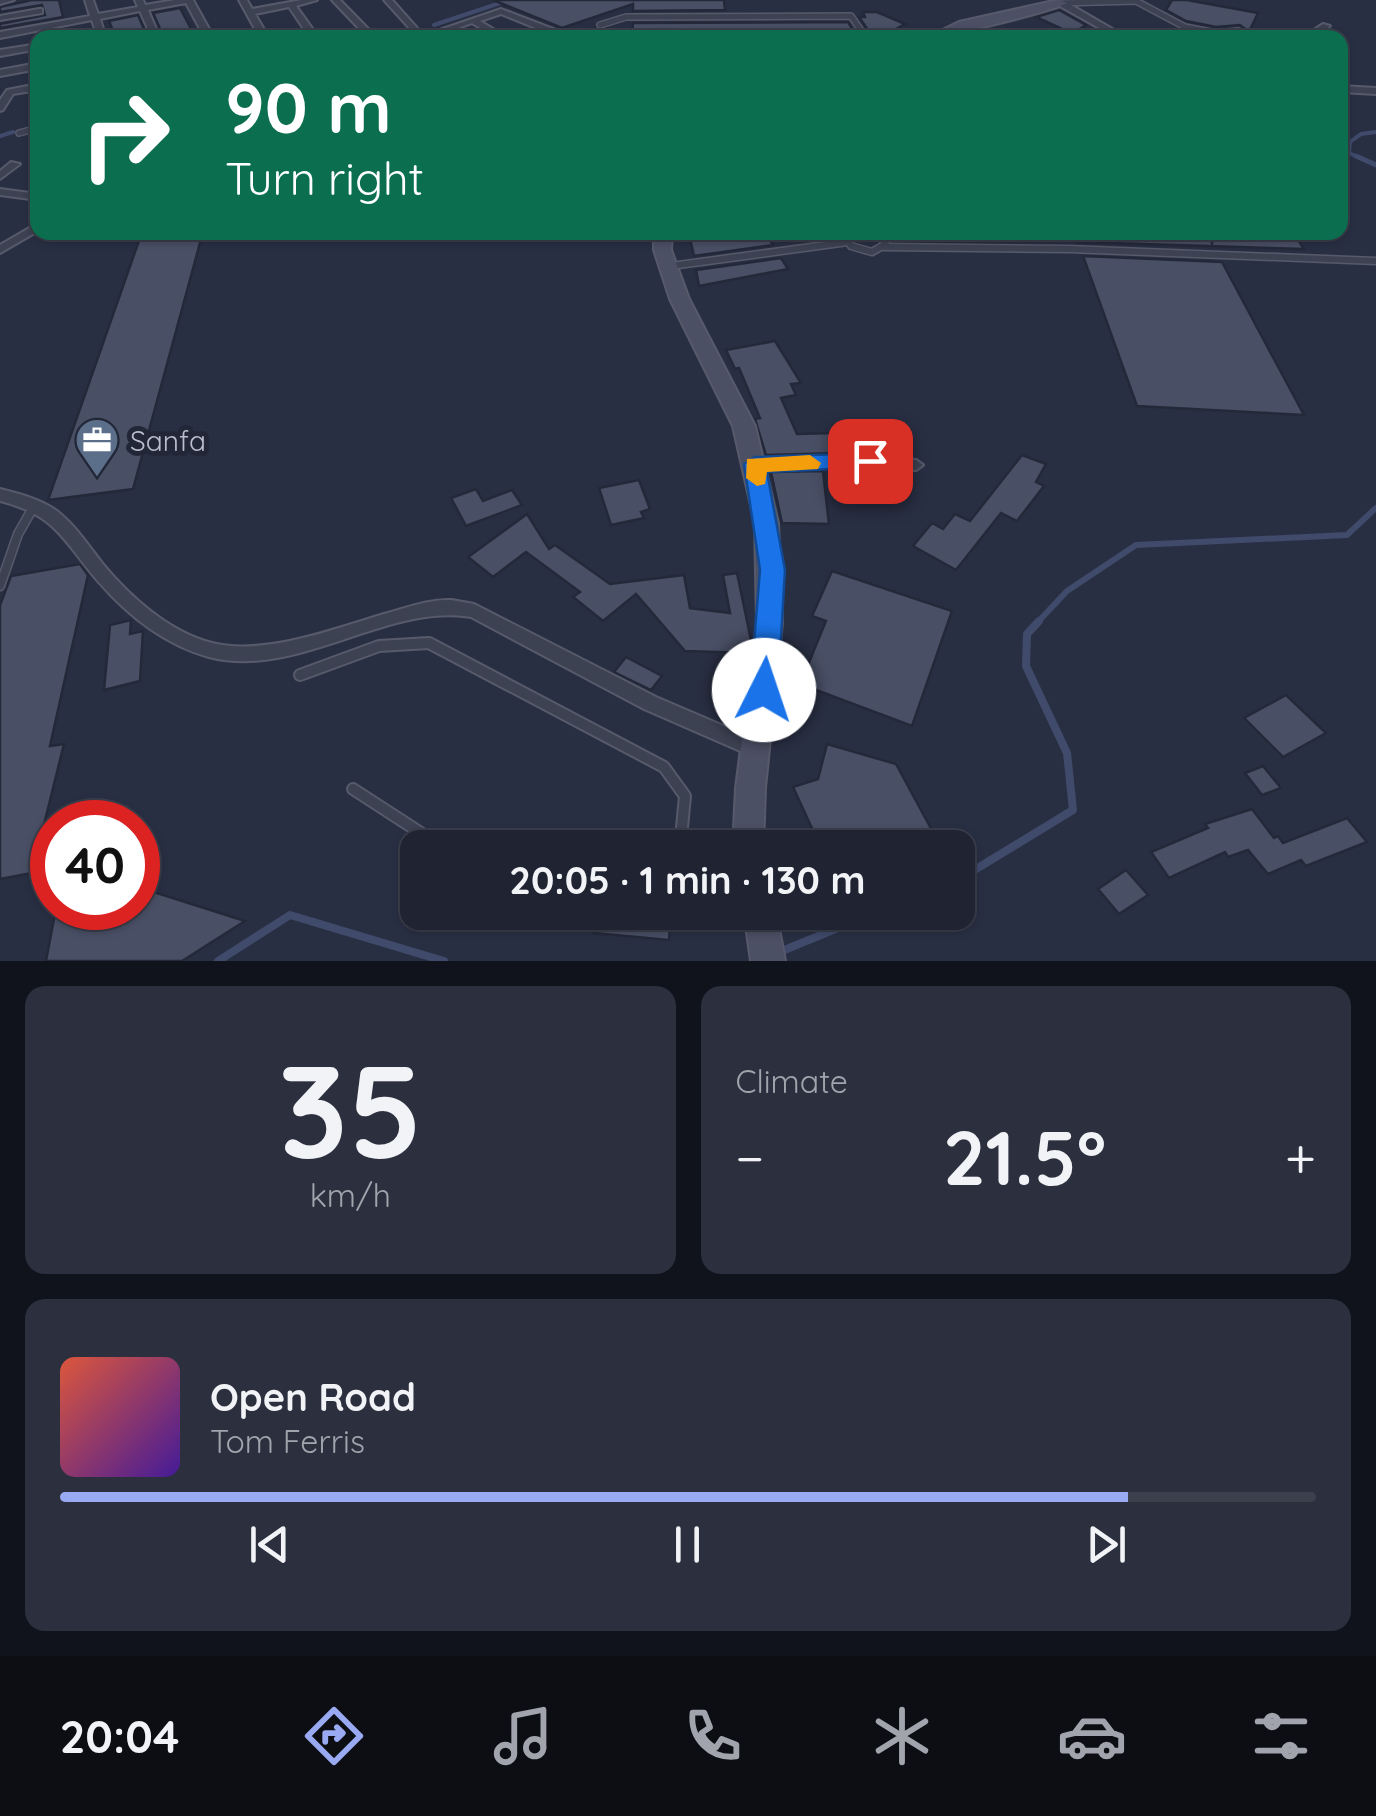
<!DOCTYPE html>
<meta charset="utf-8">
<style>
:root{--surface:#1f2332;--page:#2c2f3e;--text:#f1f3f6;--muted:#a1a4ac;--line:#3c404d;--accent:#99aaf3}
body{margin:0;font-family:Quicksand,sans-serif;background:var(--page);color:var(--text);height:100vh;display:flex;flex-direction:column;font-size:38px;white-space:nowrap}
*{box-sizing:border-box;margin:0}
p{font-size:32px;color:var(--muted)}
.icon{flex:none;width:55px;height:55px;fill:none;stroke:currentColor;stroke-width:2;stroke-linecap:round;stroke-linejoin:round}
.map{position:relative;height:961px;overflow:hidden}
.panel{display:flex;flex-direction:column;gap:25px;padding:25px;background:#11131c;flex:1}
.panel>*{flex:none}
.top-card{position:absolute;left:30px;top:30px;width:1318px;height:210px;border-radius:20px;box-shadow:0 2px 8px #0004,0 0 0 2px var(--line);background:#0b6e4f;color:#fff;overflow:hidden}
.speed{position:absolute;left:30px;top:800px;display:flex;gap:20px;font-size:50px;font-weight:700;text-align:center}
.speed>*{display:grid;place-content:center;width:130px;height:130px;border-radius:50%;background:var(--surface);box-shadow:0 2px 8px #0004,0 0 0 2px var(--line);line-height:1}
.speed .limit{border:15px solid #d22;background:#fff;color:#111}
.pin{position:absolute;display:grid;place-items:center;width:85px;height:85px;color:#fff;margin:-42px;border-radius:20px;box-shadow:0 5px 15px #0006}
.me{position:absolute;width:110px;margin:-55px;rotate:4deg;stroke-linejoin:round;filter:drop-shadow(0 0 8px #0008)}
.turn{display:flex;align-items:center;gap:35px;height:210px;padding:0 30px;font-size:45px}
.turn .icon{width:130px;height:130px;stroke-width:2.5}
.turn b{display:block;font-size:70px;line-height:85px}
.big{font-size:75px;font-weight:700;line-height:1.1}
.panel .widget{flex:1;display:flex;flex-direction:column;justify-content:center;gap:15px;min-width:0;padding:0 35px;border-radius:20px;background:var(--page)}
.panel .dial{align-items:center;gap:0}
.dial b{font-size:130px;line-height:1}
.song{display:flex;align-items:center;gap:30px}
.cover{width:120px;height:120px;border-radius:15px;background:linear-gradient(135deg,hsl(10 70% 55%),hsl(260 70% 35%))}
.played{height:10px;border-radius:5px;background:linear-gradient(90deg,var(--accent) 85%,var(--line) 85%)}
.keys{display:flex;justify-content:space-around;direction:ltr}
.heat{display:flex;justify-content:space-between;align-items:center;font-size:55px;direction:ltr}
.panel .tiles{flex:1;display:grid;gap:25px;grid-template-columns:1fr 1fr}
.widget:last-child{grid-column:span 2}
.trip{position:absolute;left:400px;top:830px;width:575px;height:100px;border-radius:20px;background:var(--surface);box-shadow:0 2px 8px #0004,0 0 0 2px var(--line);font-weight:700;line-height:100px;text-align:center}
.tabs{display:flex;height:160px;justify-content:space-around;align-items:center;background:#0c0e14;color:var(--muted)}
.tabs .icon{width:70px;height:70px}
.tabs .current{color:var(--accent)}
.tabs b{font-size:45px;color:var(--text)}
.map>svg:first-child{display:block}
</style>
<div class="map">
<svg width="1376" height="961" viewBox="0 0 1376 961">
<rect width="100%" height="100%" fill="#292f43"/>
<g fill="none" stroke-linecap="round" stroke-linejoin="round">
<g stroke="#404a6b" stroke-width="4">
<path d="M434,25L509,0"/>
<path d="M0,136L13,132"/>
<path d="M1362,159L1349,153L1350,142L1361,134L1376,132"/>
</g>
<path stroke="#404a6b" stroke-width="5" d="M1356,156L1376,165"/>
<path stroke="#404a6b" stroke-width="6" d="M1036,624L1067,591L1136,545L1347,535L1376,508"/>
<g stroke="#404a6b" stroke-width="8">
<path d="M958,880L1073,810L1067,753L1026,666L1027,634L1039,621"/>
<path d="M777,953L877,912"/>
<path d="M218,961L290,915L444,961"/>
</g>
</g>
<g fill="#494f65" stroke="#24293a" stroke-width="2.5">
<path d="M32,0H59L63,17L0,28V24L45,15L42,5L0,12V7Z"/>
<path d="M493,0H724L725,10L633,11V4L562,28Z"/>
<path d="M1172,0H1187L1258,13L1249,32L1240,25L1216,27L1186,21L1166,10Z"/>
<path d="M180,8L196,38H164L153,13Z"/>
<path d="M1059,10L1086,25L1078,30H1064L1036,17Z"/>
<path d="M863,12H877L905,24L883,36H872L859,17H865Z"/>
<path d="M138,15L148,38H116L109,21Z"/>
<path d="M848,22L856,35L632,38L633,23Z"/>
<path d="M142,232H203L133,489L48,500Z"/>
<path d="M700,232H765L773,245L694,256L690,239H701Z"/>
<path d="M1074,232H1207L1212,243L1213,232H1293L1304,249L1078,242Z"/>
<path d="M1083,256L1222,262L1304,415L1137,406Z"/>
<path d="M781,258L788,269L699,286L696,270Z"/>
<path d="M775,341L801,383L791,384L796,395L781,398L797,434L836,433L841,453L766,455L755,419L760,418L739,368L735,369L726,350Z"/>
<path d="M1022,455L1046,464L1036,482L1044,486L1017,521L1001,513L956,570L913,546L932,523L943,529L955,514L970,521Z"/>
<path d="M823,471L829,524L782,523L771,472Z"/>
<path d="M639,480L650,509L641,512L644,518L611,525L599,488Z"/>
<path d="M476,489L483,501L512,490L522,505L466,526L451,498Z"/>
<path d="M527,514L549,549L555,545L610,584L684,575L690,608L730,613L723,575L737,573L751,640L749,653L685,651L636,594L603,621L573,597L580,592L526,552L493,577L468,557Z"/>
<path d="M80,564L88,575L50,746L64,744L32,873L0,879V605L11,576Z"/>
<path d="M832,571L952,611L912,726L800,684L826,621L812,616Z"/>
<path d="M131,620L130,634L143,631L140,681L104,690L110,625Z"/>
<path d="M626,657L662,676L651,690L614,672Z"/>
<path d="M1286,695L1326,733L1283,757L1244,718Z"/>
<path d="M827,744L896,764L934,834L896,848H821L793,787L818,779Z"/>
<path d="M1263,766L1281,788L1262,795L1245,773Z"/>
<path d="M1252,809L1274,838L1278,836L1283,843L1347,818L1367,842L1306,866L1301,860L1268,874L1248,850L1228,857L1225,852L1169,878L1151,852L1208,828L1205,824Z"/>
<path d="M1126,870L1148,895L1119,914L1098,889Z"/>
<path d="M138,887L245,921L182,961H46L56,908H138Z"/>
<path d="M597,912H671L669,940L594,933Z"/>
</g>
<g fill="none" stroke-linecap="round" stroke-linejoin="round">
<defs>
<g id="lane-far3">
<path d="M1061,3L1136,1L1185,27L1216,33L1238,31"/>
<path d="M600,25L626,17L851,16L866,38"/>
<path d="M19,133L38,128"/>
</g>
<g id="lane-far2">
<path d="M854,232L847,238L851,246L872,252L886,244L876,232"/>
<path d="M884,247L1069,249L1376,261"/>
<path d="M671,266L848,242"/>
</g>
<path id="lane-far1" d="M0,586L18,534L34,506"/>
<g id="lane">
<path d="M300,675L379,646L429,643L664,767L685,796L680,848"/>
<path d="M353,789L444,848"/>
</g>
<g id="street">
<path d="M0,0H14L0,4Z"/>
<path d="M85,0H93L98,14L138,7L135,0H143L145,5L175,0H193L214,38H205L186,3L148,10L160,38H152L140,11L100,19L106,38H98L92,20L0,38V32L90,16Z"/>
<path d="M239,0H247L252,9L301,0H317L296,6L319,38H310L289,7L255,14L269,38H260Z"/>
<path d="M332,0H340L377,38H368Z"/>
<path d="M384,0H392L426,38H418L415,34L405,38H391L411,30Z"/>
<path d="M1061,1H1064L1128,38H1117L1058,5L1057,3Z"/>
<path d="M39,9H42V13L0,20V16Z"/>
<path d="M501,9L572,36L573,38H560L501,14L480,21L508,38H497L472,23L435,36L431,33Z"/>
<path d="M1323,24L1330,26L1313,38H1302Z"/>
<path d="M38,44V49L0,56V50Z"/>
<path d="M38,63V69L0,76V70Z"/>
<path d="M38,84V90L13,94L3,110L0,111V100L7,90Z"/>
<path d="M1340,86L1376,88V94L1340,92Z"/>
<path d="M11,162L20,164L0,179V171Z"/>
<path d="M0,189L38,194V200L0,195Z"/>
<path d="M38,223V231L0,253V245Z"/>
<path d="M870,456L916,460L923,465L916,470L870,466L755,469L748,464L755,459Z"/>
<path d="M0,489C20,494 40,499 57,511C75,525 88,545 102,563C130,597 169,632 212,643C264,656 334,629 384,614C406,608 428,599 451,600C459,601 467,603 474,604L656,697L761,742L763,748L761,754L754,757L747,754L644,709L471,617C386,603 297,680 209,657C165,645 127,615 97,580C63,540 56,515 0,501Z"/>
</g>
<g id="secondary">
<path d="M1058,0L1067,3C1053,11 943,38 926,38L959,22Z"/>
<path d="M654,232H672L671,250L689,299L755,426L778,523L782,623L765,788L763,848H733L736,788L757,623L755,523L733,426L670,299L654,250Z"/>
<path d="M744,912H776L785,961H751Z"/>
</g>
</defs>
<use href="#lane-far3" stroke="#565a6a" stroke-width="8"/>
<use href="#lane-far2" stroke="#565a6a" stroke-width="9"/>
<use href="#lane-far1" stroke="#565a6a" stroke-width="11"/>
<use href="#lane" stroke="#565a6a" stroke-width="14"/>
<use href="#street" stroke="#565a6a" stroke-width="4"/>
<use href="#secondary" stroke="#565a6a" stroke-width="4"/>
<use href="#lane-far3" stroke="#3d4253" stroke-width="5"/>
<use href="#lane-far2" stroke="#3d4253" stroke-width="6"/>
<use href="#lane-far1" stroke="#3d4253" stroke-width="8"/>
<use href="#lane" stroke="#3d4253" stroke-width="10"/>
<use href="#street" fill="#3d4253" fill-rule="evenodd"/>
<use href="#secondary" fill="#4c5065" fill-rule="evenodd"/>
</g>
<path fill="#1a73e8" stroke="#114b97" stroke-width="2.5" d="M870,453L881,461L878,467L767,472L785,570L778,690L774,699L764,702L754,699L750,690L760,570L744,464L755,457Z"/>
<path fill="#f59e0b" d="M810,455L821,463L818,469L767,472L765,484L757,486L746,478L747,459Z"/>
<defs>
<symbol id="office-pin" viewBox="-11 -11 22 30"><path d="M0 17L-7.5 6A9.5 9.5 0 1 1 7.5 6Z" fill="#5c6f8a" stroke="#222738"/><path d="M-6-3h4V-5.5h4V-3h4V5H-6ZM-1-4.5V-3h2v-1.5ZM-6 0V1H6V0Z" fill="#fff"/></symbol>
</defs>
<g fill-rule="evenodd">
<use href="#office-pin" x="72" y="415" width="50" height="68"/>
</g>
<g text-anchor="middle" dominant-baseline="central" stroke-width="10" stroke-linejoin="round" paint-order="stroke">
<g font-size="28" fill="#bbbecc" stroke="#222738" text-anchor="start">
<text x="130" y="440">Sanfa</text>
</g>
</g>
</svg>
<div class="speed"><div class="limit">40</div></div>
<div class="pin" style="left:870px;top:461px;background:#d93025"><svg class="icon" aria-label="arrive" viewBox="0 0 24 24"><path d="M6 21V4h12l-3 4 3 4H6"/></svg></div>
<svg class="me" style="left:764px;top:690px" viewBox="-20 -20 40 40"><circle r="19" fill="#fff"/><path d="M0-13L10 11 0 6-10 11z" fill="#1a73e8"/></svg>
<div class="trip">20:05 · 1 min · 130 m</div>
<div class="top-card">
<div class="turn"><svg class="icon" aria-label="right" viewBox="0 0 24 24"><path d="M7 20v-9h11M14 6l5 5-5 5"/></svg><div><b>90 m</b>Turn right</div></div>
</div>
</div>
<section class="panel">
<div class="tiles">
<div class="widget dial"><b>35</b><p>km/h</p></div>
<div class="widget"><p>Climate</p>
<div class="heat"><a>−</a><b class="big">21.5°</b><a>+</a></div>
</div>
<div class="widget">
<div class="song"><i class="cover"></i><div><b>Open Road</b><p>Tom Ferris</p></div></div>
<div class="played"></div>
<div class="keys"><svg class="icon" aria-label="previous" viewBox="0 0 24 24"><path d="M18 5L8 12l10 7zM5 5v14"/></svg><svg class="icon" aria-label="pause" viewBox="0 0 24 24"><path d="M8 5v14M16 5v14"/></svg><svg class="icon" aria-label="next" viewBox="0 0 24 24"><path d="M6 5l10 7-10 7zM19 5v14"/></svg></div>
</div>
</div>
</section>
<nav class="tabs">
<b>20:04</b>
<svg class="icon current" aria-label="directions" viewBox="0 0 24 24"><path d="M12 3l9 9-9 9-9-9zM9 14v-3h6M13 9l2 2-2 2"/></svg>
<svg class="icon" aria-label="music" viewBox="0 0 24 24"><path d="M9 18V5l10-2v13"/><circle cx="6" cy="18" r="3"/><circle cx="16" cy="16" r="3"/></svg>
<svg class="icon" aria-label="phone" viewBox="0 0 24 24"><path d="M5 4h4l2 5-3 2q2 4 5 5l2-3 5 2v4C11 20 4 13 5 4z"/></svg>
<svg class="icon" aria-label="climate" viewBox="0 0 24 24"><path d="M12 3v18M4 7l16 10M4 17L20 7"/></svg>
<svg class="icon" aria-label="car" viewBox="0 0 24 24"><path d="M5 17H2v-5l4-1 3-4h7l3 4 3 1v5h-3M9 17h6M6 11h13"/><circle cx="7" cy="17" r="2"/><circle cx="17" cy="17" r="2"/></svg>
<svg class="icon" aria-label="filters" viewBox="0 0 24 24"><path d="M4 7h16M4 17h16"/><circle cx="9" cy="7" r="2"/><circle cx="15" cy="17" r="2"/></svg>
</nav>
